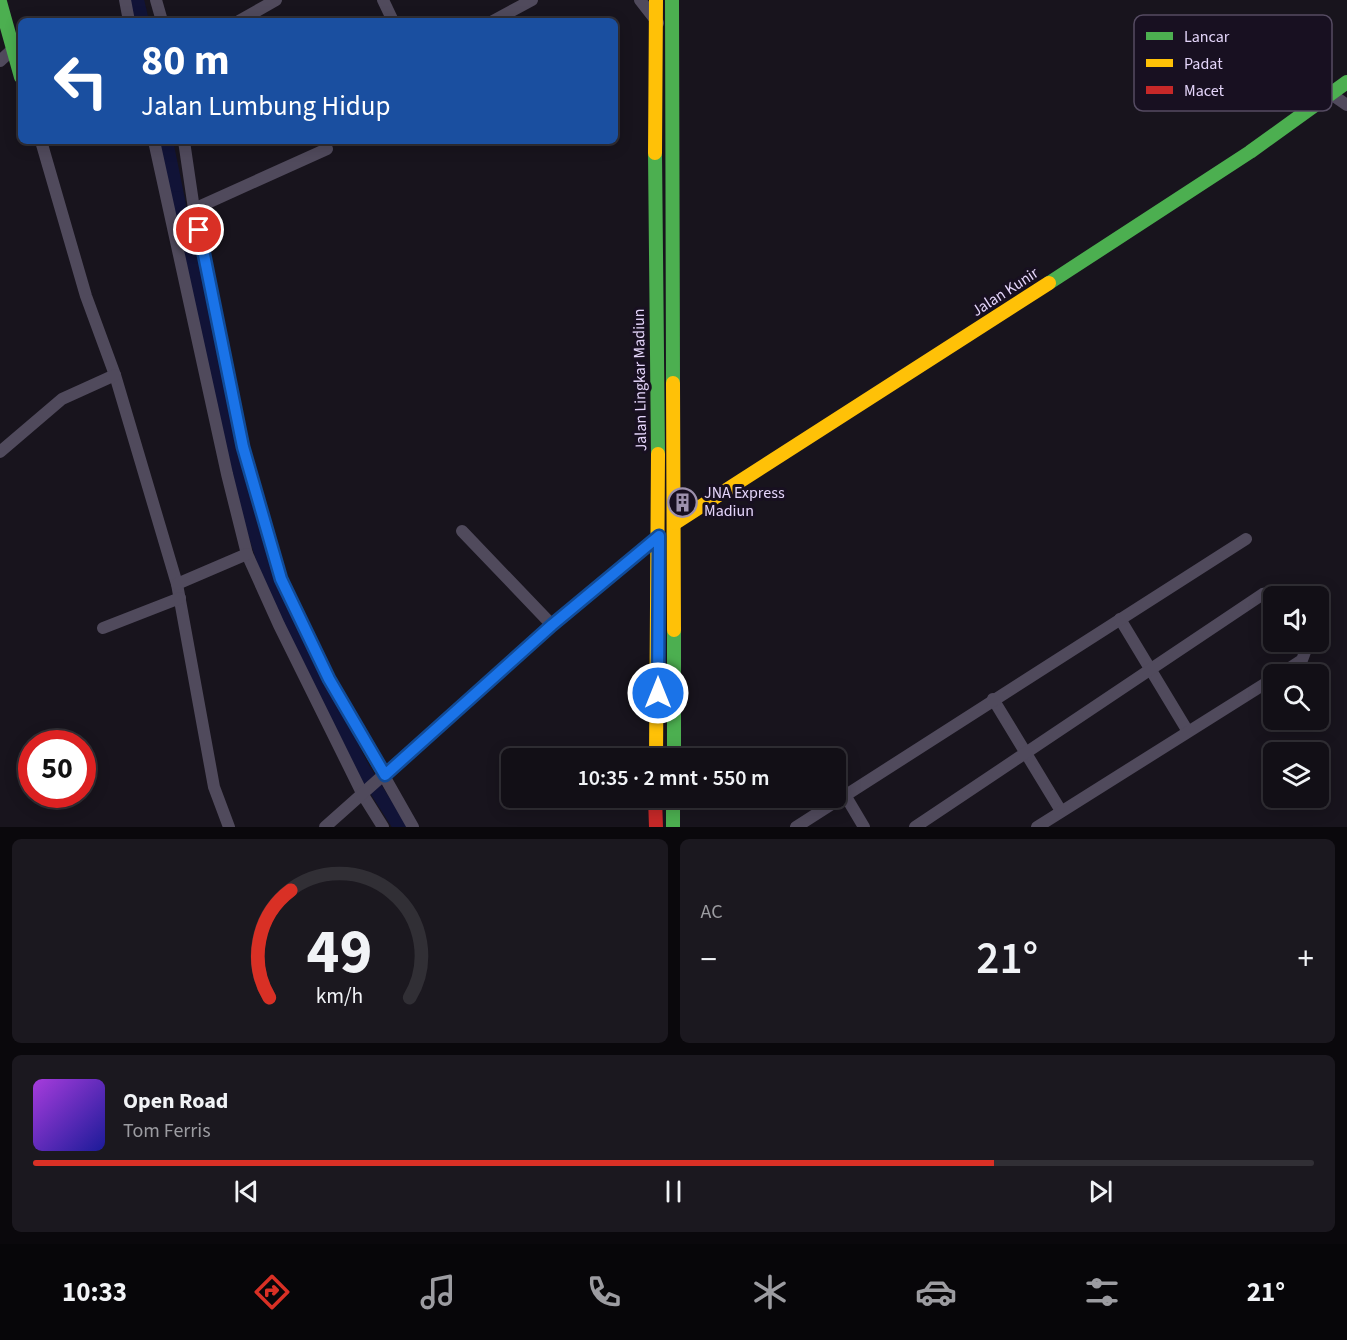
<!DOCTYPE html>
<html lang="id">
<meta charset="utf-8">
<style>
:root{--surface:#120f16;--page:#1b181f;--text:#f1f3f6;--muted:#9c9ca1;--line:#312f35;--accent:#d93025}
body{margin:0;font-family:"Source Sans 3",sans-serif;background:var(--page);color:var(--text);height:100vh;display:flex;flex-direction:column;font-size:22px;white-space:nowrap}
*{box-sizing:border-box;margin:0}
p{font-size:20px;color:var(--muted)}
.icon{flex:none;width:33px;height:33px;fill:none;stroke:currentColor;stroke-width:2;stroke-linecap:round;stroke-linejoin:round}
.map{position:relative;height:827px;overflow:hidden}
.side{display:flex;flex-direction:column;gap:12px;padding:12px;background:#0a080c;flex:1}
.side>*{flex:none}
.banner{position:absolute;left:18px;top:18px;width:600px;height:126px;border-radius:9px;box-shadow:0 3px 15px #0003,0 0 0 2px var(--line);background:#1a4fa0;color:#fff;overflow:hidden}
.tools{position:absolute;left:1263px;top:586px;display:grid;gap:12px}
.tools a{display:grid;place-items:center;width:66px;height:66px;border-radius:9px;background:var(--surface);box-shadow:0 3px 15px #0003,0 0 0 2px var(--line);font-size:30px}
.speed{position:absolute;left:18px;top:730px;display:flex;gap:12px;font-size:30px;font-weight:700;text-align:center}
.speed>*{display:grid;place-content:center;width:78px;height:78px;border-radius:50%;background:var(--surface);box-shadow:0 3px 15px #0003,0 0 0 2px var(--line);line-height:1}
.speed .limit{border:9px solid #d22;background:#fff;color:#111}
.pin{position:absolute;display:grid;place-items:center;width:51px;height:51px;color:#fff;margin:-26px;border:3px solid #fff;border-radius:50%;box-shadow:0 2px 6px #0007}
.me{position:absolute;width:66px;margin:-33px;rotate:0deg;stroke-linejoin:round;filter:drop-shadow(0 0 4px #0008)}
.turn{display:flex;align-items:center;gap:21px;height:126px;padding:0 24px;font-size:27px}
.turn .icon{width:78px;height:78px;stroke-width:2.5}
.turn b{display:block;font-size:42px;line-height:51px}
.big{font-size:45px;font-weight:600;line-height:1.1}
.side .tile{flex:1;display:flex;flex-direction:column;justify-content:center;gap:9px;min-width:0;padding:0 21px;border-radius:9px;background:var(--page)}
.side .dial{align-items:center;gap:0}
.dial svg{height:156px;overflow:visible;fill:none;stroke:var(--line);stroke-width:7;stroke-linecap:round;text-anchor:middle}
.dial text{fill:var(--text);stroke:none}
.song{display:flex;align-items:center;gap:18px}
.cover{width:72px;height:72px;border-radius:9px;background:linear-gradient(135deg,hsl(280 70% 55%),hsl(240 70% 35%))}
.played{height:6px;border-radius:3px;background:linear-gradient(90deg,var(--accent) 75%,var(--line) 75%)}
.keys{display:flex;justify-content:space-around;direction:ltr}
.heat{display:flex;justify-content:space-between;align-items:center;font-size:33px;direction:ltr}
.side .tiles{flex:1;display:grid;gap:12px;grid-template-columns:1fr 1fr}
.tile:last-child{grid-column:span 2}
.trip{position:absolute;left:501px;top:748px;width:345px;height:60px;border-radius:9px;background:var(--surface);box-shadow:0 3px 15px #0003,0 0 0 2px var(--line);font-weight:600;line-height:60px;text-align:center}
.tab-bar{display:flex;height:96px;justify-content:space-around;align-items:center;background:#070609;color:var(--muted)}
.tab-bar .icon{width:42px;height:42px}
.tab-bar .current{color:var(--accent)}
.tab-bar b{font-size:27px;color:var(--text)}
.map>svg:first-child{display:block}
</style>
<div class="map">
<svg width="1347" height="827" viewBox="0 0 1347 827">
<rect width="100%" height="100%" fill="#18141d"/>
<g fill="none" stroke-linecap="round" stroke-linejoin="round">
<g stroke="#111337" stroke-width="14">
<path d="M137,0L142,21"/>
<path d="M166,141L179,205"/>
<path d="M177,198L249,515L267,571L306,657L363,769L400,827"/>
</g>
<g stroke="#504a5c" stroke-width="12">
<path d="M125,0L129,21"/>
<path d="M156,0L162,21"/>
<path d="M383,0L393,21"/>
<path d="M640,0L658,23"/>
<path d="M239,21L276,0"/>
<path d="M493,21L532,0"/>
<path d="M0,61L12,50"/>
<path d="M1331,94L1347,105"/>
<path d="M41,141L86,296L115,375L177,584L214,787L229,827"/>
<path d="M154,141L227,474L247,554L279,625L363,795L383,827"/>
<path d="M184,141L194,209L243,447L281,579L329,679L413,827"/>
<path d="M194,209L327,149"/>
<path d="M0,452L62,399L115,375"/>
<path d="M462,531L552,625"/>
<path d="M177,584L247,554"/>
<path d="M1120,619L1187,730"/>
<path d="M103,628L180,598"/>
<path d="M1279,675L1302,660L1305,652L1300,642"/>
<path d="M993,699L1061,811"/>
<path d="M845,795L864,827"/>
<path d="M325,827L552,625L659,535"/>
<path d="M796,827L1246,539"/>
<path d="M915,827L1263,594L1268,593L1274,597"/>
<path d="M1037,827L1274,678"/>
</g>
<g stroke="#4caf50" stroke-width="14">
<path d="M672,0L673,383"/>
<path d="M0,2L21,77"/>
<path d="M655,153L658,454"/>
<path d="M1049,283L1250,152L1347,82"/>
<path d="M674,630V759"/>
<path d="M673,798V827"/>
</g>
<g stroke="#ffc107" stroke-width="14">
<path d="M655,153L656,0"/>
<path d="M673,383L674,630"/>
<path d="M675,523L1049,283"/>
<path d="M656,759L658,454"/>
</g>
<path stroke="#c62828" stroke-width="14" d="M655,798L656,827"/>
</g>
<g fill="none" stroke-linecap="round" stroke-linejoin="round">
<defs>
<path id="route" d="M199,230L243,447L281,579L329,679L385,775L552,625L659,536L658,693"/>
</defs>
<use href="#route" stroke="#114b97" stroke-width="15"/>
<use href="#route" stroke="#1a73e8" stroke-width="10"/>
</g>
<defs>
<symbol id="building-ring" viewBox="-11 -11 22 22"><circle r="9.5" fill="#181021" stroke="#9d91ad" stroke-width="1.5"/><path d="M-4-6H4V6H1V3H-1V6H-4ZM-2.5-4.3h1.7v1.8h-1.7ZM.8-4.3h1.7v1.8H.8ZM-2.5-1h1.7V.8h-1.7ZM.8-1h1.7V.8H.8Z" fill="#9d91ad"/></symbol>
</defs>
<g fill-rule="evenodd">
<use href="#building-ring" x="666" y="486" width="33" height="33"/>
</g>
<g text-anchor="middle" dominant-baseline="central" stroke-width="6" stroke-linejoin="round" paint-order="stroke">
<g font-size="16" fill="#e4d5fa" stroke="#181021">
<text transform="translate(1005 292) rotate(-33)">Jalan Kunir</text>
<text transform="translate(640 380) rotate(-91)">Jalan Lingkar Madiun</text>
</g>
<g font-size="16" fill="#e4d5fa" stroke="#181021" text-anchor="start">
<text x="704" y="493">JNA Express<tspan x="704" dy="18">Madiun</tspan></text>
</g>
</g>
<rect x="1134" y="15" width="198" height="96" rx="9" fill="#181021" stroke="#554b62" stroke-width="1.5"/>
<rect x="1146" y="32" width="27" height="8" fill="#4caf50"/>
<rect x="1146" y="59" width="27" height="8" fill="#ffc107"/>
<rect x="1146" y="86" width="27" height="8" fill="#c62828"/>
<g font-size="16" fill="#e4d5fa">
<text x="1184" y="42">Lancar</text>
<text x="1184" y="69">Padat</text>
<text x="1184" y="96">Macet</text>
</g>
</svg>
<div class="tools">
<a><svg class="icon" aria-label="sound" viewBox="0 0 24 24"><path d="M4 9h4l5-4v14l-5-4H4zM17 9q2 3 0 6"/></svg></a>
<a><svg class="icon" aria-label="search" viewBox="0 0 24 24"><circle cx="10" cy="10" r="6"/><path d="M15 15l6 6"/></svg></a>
<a><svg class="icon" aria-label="layers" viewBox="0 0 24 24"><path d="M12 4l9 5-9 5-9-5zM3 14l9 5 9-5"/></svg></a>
</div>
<div class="speed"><div class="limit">50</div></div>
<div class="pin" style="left:199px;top:230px;background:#d93025"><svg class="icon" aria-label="arrive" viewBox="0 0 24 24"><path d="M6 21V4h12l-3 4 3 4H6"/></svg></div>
<svg class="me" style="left:658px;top:693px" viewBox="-20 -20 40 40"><circle r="17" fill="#1a73e8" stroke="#fff" stroke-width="3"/><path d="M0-11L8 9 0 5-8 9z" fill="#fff"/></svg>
<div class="trip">10:35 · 2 mnt · 550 m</div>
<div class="banner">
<div class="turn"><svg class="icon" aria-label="left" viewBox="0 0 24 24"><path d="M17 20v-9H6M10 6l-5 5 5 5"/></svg><div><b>80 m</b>Jalan Lumbung Hidup</div></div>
</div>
</div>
<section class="side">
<div class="tiles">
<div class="tile dial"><svg viewBox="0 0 100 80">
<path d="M14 69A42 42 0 1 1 86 69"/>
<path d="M14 69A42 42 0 0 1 25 14" stroke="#d93025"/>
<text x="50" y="56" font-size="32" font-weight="700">49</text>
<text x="50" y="72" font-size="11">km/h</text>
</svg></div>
<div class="tile"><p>AC</p>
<div class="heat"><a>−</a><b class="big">21°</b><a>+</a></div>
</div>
<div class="tile">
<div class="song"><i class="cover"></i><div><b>Open Road</b><p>Tom Ferris</p></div></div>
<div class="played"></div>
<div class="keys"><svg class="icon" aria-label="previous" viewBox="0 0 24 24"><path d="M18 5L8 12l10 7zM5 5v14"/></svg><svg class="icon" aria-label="pause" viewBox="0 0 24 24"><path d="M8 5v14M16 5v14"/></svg><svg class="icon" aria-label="next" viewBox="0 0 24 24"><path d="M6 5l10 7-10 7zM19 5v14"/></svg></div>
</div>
</div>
</section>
<nav class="tab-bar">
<b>10:33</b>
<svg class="icon current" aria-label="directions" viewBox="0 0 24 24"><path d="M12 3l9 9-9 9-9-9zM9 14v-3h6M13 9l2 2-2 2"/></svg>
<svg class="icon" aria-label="music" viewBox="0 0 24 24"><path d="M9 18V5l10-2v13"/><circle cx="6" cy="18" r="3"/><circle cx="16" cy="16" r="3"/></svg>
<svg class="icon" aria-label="phone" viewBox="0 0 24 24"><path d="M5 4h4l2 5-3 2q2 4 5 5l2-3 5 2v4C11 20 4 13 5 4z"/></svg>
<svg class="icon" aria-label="climate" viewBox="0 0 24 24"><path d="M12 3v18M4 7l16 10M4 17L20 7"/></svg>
<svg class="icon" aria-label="car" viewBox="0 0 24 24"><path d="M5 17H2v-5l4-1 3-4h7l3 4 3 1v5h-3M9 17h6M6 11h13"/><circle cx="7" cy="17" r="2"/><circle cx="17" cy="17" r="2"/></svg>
<svg class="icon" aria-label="filters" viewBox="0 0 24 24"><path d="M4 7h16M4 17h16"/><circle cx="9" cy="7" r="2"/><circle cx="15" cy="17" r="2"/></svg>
<b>21°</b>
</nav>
